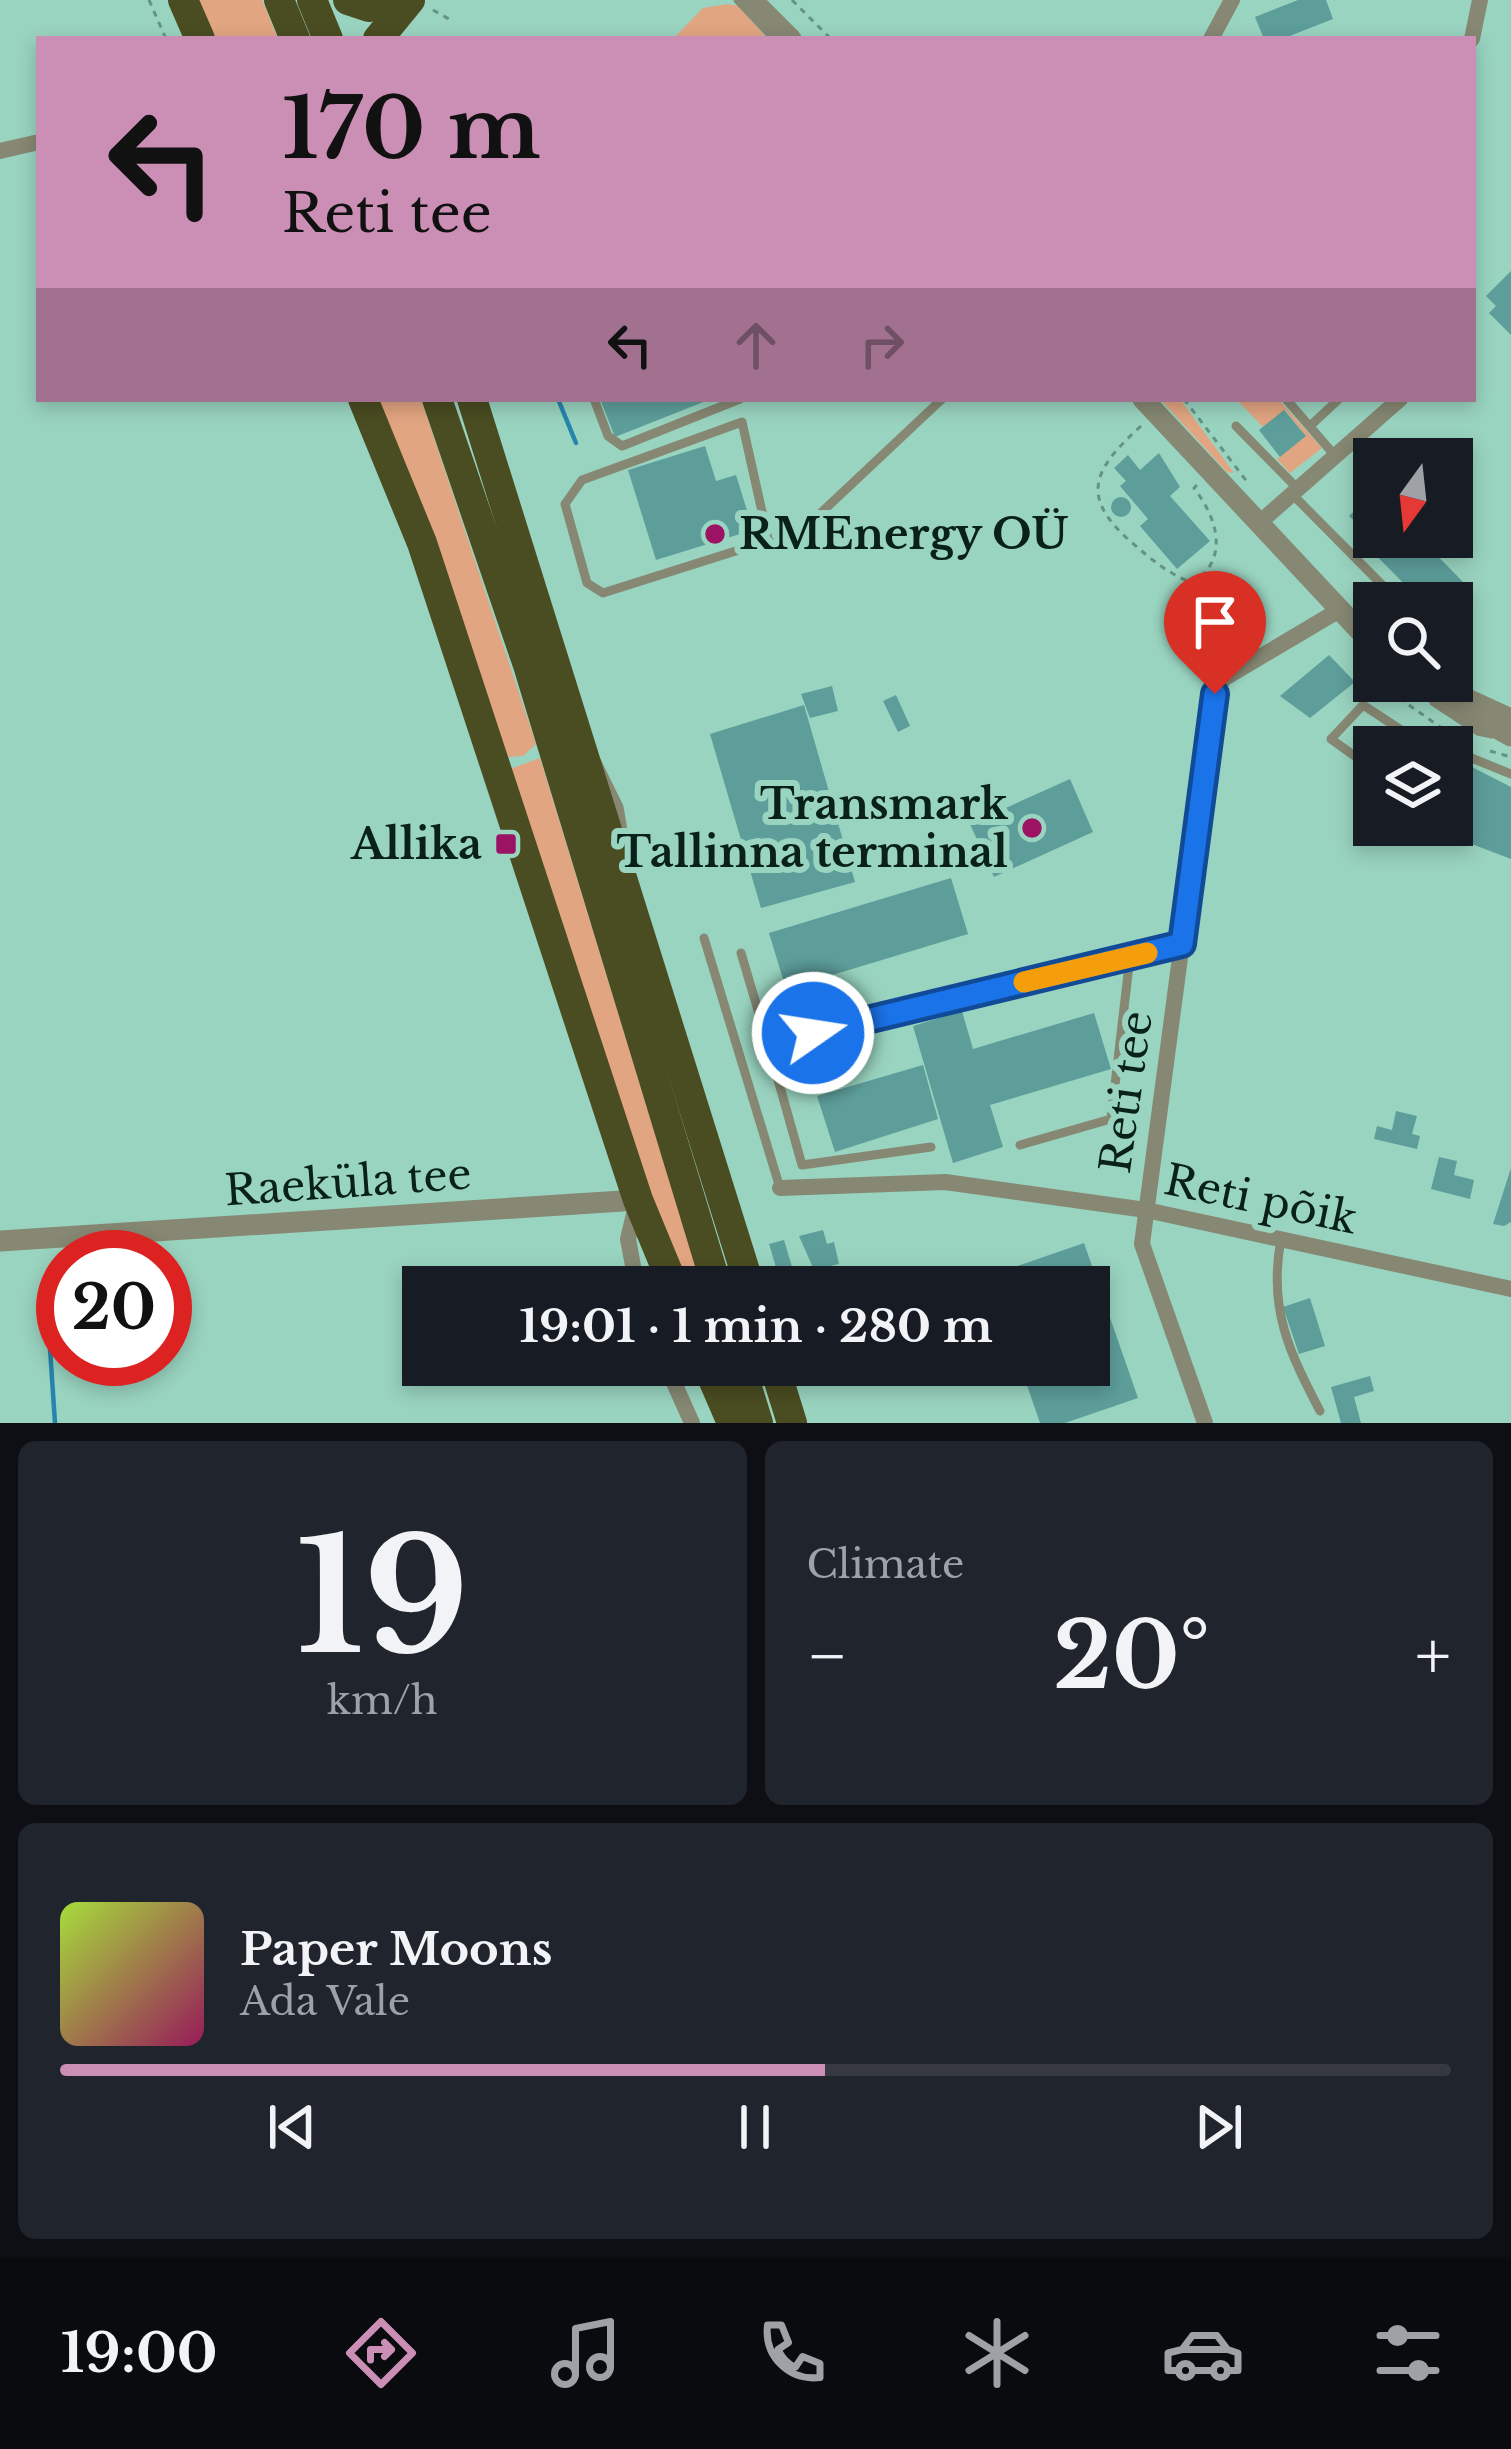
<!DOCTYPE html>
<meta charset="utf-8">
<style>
:root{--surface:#171b24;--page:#20242c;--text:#f1f3f6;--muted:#9ea1a6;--line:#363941;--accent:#cb8eb4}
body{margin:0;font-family:"Libre Baskerville",serif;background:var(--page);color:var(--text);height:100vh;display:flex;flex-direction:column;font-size:45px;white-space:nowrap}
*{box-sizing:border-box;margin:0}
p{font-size:39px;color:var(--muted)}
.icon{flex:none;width:66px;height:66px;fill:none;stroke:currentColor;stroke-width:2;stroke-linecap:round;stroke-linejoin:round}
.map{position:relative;height:1423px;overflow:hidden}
.sheet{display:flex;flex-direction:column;gap:18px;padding:18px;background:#0d0f14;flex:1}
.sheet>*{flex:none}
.guide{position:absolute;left:36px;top:36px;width:1440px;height:366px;border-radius:0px;box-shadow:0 6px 18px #0003;background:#cb8eb4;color:#111;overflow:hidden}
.needle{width:78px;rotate:195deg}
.controls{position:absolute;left:1353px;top:438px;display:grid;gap:24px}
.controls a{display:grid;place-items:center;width:120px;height:120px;border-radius:0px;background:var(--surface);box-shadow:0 6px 18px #0003;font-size:60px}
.speed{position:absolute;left:36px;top:1230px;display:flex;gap:24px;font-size:60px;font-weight:700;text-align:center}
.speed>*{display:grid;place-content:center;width:156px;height:156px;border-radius:50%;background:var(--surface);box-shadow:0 6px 18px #0003;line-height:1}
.speed .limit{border:18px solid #d22;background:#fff;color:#111}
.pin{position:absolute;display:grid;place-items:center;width:102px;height:102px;color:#fff;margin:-123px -51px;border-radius:50% 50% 50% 0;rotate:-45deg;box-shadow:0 0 12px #0007}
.pin .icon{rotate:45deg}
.me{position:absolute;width:132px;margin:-66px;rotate:77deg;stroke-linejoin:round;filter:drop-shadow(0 0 9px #0008)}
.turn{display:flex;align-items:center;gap:42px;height:252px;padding:0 48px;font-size:54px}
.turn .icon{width:156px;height:156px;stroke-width:2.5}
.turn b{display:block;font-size:84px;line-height:102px}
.lanes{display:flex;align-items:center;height:114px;padding:0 48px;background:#0003;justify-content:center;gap:60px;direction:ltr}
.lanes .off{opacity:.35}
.big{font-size:90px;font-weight:700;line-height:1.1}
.sheet .widget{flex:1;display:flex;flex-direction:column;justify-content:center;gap:18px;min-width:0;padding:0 42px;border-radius:18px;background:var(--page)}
.sheet .dial{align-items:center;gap:0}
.dial b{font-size:156px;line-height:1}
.song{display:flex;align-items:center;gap:36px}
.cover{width:144px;height:144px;border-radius:18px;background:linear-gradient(135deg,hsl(80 70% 55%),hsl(330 70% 35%))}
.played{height:12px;border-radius:6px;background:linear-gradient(90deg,var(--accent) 55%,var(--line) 55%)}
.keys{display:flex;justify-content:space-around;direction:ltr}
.heat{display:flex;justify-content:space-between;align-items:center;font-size:66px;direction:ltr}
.sheet .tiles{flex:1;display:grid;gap:18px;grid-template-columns:1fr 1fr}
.widget:last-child{grid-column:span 2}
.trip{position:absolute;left:402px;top:1266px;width:708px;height:120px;border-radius:0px;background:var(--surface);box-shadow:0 6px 18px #0003;font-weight:700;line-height:120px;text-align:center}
.menu{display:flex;height:192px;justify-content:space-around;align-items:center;background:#090b0e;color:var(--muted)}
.menu .icon{width:84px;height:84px}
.menu .active{color:var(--accent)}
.menu b{font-size:54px;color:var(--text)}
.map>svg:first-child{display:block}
</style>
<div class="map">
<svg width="1511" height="1423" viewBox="0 0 1511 1423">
<rect width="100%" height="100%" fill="#99d4c0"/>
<g fill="#e2a581">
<path d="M196,0H262L278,39H214Z"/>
<path d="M728,4L738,6L768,39H673L703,8Z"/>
<path d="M375,399H421L536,744L523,756L508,757L402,460Z"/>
<path d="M1160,399H1180L1234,473L1227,472Z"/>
<path d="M1243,399H1278L1322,448L1290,473L1277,459L1305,435L1285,410L1263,427L1239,402Z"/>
<path d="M540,758L702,1287H684L668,1251L510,769Z"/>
</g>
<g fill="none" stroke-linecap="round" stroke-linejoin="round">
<g stroke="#2685ae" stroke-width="4.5">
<path d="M558,399L576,443"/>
<path d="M46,1289L55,1423"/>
</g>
</g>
<g fill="#5d9e9b">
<path d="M1298,0H1326L1333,19L1282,39H1264L1255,17Z"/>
<path d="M1511,271V335L1489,313L1496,306L1486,296Z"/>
<path d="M600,399H711L615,437Z"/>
<path d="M1284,410L1306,436L1280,457L1259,430Z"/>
<path d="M705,446L716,481L736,475L753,530L656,560L628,470Z"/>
<path d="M1159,453L1180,487L1170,496L1210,541L1177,569L1140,526L1148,519L1120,486L1126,481L1114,468L1128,455L1140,470Z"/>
<path d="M1374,491V537H1419L1466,585L1455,596L1449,590L1436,603H1423L1353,532L1360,526L1349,516Z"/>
<circle cx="1121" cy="507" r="10"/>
<path d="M1329,655L1355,682L1310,718L1280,696Z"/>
<path d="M832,686L838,711L810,718L801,694Z"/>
<path d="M896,695L910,726L898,732L883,701Z"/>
<path d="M804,705L855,882L761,908L710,734Z"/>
<path d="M1468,765L1511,787V859L1443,833L1452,825V808Z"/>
<path d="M1070,779L1093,832L994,877L970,824Z"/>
<path d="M951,878L968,934L786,989L769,933Z"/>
<path d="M962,1011L973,1049L1094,1013L1111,1069L990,1105L1003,1147L953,1163L913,1026Z"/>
<path d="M923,1065L938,1119L835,1152L817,1096Z"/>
<path d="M1396,1111L1417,1116L1412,1134L1420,1136L1417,1149L1374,1139L1377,1126L1392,1130Z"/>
<path d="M1439,1157L1457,1161L1454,1175L1474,1180L1470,1199L1431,1189Z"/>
<path d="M1511,1168V1222L1504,1226L1493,1224Z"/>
<path d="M823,1230L827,1244L834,1242L839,1264L814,1270L799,1236Z"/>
<path d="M784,1240L798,1287H782L769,1244Z"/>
<path d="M1084,1243L1138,1398L1065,1423H1040L1020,1365H1089V1287H993L989,1276Z"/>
<path d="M1310,1298L1325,1346L1299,1354L1283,1307Z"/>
<path d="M1370,1376L1374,1391L1354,1397L1361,1423H1341L1331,1387Z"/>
</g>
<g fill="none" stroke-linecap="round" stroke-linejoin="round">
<g stroke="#649383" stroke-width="3" stroke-dasharray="6 6" stroke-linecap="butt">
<path d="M149,0L166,39"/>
<path d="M792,0L831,39"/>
<path d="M433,10L449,19"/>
<path d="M1184,399L1248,483"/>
<path d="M1141,426C1095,468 1078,495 1130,541C1151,559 1168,574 1193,583C1230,558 1217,518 1194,488L1198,484"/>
<path d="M1373,667L1374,668"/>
<path d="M1383,681L1389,691L1463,743"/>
<path d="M1490,751L1511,757"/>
</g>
<g stroke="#868873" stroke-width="9">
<path d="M738,0L775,39"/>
<path d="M594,399L608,436L622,446L740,399"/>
<path d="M1286,399L1337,458"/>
<path d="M1236,426L1299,490"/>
<path d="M1310,426L1339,399"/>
<path d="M1293,495L1400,603"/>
<path d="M769,543L742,422L582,480L565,504L587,583L603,593L761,543L790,542L942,399"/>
<path d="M1434,702L1478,731L1492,734"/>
<path d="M597,762L619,807L626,847"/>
<path d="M1452,762L1464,755L1511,774"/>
<path d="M1374,770L1331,739L1363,705L1427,747"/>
<path d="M704,938L780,1188"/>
<path d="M741,953L768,1044"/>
<path d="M1020,1145L1111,1119L1130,957"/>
<path d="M931,1147L802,1165L768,1044L1182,945"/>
<path d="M1281,1239C1268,1308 1289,1352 1320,1411"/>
</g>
<g stroke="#868873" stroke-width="16">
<path d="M1211,39L1232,0"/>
<path d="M1472,39L1480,0"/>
<path d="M0,151L39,142"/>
<path d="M1258,524L1400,399"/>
<path d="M780,1188L945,1182L1146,1210L1511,1289"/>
<path d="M636,1206L628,1239L637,1287"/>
<path d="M666,1365L692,1423"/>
<path d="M1205,1423L1142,1244L1215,694L1223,679L1336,612"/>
</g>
<g stroke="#868873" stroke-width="21">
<path d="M752,0L791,39"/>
<path d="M1143,399L1374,646"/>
<path d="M1412,681L1511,736"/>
<path d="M1452,692L1511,719"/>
<path d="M0,1241L638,1200"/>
</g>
<g stroke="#4a4c21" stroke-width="30">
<path d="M183,0L200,39"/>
<path d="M279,0L295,39"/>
<path d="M312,0L328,39"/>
<path d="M348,0L369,7L405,0"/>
<path d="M378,39L410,0"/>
<path d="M363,399L422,543L638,1200L674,1287"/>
<path d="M437,399L528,665L717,1287"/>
<path d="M472,399L750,1287"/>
<path d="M707,1365L732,1423"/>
<path d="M740,1365L758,1423"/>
<path d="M774,1365L792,1423"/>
</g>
</g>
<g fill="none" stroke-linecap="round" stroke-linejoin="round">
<defs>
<path id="route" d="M813,1033L1182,944L1215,694"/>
</defs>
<use href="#route" stroke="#114b97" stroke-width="30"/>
<use href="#route" stroke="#1a73e8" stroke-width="21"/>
<path stroke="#f59e0b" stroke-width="21" d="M1024,982L1147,953"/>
</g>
<g fill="#9c1364" stroke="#99d4c0" stroke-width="4.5">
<circle cx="715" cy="534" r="12"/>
<circle cx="1032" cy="828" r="12"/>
<rect x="494" y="832" width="24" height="24" rx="6"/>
</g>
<g text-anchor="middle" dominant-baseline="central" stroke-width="12" stroke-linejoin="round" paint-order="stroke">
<g font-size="42" font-weight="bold" fill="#09211a" stroke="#99d4c0" text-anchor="end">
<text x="739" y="534" text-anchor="start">RMEnergy OÜ</text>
<text x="1008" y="804">Transmark<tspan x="1008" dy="48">Tallinna terminal</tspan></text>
<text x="482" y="844">Allika</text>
</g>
<g font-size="42" fill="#09211a" stroke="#99d4c0">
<text transform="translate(1126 1092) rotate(-82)">Reti tee</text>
<text transform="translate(348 1182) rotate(-4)">Raeküla tee</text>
<text transform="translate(1261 1199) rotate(12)">Reti põik</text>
</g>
</g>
</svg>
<div class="controls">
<a><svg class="needle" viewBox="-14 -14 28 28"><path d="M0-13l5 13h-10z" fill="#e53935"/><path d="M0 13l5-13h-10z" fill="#9ea1a6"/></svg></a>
<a><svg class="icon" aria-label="search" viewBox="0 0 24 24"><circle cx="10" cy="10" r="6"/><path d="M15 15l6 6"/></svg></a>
<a><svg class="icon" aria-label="layers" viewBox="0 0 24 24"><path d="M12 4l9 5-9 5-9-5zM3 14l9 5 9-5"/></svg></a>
</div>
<div class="speed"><div class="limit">20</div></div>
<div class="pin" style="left:1215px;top:694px;background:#d93025"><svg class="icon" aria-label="arrive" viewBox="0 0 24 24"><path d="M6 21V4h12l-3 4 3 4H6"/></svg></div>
<svg class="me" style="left:813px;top:1033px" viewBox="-20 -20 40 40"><circle r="17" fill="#1a73e8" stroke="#fff" stroke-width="3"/><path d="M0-11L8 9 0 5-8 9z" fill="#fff"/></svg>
<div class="trip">19:01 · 1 min · 280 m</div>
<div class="guide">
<div class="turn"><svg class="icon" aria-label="left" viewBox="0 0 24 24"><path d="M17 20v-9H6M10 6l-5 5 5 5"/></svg><div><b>170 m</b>Reti tee</div></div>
<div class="lanes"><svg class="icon" aria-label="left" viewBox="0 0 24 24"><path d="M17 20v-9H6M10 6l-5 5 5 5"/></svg><svg class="icon off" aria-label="ahead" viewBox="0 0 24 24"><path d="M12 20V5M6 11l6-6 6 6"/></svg><svg class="icon off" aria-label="right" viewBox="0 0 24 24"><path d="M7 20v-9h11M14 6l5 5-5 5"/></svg></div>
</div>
</div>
<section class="sheet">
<div class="tiles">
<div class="widget dial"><b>19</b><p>km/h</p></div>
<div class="widget"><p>Climate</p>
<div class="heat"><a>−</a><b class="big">20°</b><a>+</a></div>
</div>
<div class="widget">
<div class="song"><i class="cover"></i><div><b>Paper Moons</b><p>Ada Vale</p></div></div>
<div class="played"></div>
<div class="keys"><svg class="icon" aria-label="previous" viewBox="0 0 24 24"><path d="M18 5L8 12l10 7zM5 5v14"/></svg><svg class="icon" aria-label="pause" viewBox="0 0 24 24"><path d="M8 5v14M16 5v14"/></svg><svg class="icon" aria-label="next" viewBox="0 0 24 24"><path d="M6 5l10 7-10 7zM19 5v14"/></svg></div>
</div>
</div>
</section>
<nav class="menu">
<b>19:00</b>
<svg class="icon active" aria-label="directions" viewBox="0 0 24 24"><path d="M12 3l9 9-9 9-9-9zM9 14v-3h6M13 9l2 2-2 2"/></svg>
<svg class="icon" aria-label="music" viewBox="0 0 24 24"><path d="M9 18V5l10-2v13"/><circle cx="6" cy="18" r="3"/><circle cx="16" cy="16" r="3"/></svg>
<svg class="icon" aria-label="phone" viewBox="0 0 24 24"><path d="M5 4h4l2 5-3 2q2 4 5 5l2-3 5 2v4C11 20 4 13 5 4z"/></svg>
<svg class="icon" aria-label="climate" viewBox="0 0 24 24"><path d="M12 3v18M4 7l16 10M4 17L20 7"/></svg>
<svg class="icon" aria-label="car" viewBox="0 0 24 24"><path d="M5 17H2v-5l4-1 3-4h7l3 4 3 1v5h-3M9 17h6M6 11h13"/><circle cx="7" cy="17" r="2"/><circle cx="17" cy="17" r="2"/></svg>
<svg class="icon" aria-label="filters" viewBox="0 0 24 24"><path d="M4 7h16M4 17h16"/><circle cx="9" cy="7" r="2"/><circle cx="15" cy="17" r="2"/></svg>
</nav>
